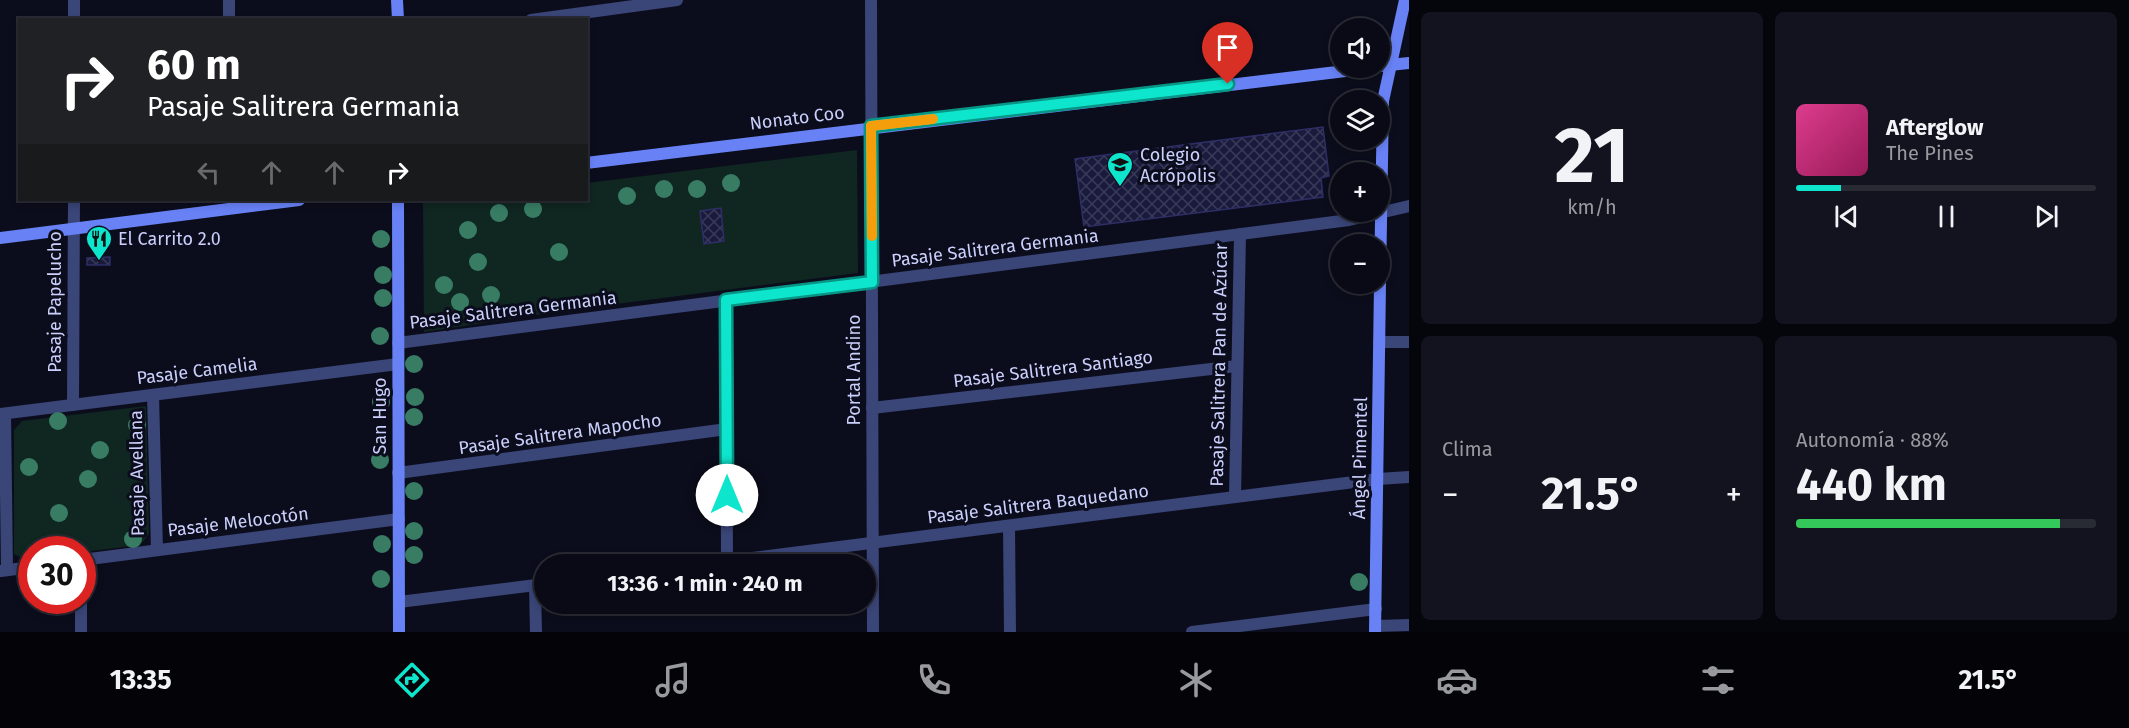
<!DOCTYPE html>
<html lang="es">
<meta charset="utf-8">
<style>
:root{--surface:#090a15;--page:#12131e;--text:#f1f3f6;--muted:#999aa0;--line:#292b34;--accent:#0ee5cd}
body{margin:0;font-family:"Fira Sans",sans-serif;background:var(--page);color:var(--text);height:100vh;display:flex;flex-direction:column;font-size:22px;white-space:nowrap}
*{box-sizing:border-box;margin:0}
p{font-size:20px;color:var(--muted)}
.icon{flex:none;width:33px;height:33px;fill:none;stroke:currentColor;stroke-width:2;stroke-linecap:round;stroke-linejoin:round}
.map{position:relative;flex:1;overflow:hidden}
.drawer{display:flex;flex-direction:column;gap:12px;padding:12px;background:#05060c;width:720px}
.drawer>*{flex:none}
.guide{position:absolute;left:18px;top:18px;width:570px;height:183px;border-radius:0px;box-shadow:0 3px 9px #0003,0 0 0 2px var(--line);background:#202124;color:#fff;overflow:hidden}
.tools{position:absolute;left:1330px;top:18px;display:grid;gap:12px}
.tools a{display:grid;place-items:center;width:60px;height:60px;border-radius:50%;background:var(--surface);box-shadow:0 3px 9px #0003,0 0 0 2px var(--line);font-size:30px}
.speed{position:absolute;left:18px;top:536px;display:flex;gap:12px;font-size:30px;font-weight:700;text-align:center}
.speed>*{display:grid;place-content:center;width:78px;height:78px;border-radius:50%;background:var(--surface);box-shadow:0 3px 9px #0003,0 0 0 2px var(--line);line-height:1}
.speed .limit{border:9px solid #d22;background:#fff;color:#111}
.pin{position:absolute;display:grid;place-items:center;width:51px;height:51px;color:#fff;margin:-62px -26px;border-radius:50% 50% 50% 0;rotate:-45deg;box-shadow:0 0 6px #0007}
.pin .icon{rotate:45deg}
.me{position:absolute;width:66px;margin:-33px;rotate:0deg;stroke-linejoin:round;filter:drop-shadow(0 0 4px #0008)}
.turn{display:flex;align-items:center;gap:21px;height:126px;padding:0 30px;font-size:27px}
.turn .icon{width:78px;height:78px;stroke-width:2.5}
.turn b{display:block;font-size:42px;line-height:51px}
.lanes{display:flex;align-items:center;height:57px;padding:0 30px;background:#0003;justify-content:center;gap:30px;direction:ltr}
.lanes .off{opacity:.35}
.big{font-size:45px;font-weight:700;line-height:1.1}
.drawer .widget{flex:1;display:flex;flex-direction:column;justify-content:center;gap:9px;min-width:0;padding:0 21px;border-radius:9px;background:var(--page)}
.drawer .dial{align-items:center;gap:0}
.dial b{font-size:78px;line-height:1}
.song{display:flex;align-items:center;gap:18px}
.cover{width:72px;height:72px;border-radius:9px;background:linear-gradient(135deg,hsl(330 70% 55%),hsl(330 70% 35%))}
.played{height:6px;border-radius:3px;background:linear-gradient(90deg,var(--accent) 15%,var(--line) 15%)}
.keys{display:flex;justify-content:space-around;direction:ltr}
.heat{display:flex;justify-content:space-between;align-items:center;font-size:33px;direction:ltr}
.charge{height:9px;border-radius:4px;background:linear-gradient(90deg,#34c759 88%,var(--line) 0)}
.drawer .tiles{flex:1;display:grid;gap:12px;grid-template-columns:repeat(2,1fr)}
.trip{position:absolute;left:534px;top:554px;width:342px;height:60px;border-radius:30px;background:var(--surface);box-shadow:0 3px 9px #0003,0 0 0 2px var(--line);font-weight:700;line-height:60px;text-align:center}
.dock{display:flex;height:96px;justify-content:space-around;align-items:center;background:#040408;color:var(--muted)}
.dock .icon{width:42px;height:42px}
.dock .active{color:var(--accent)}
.dock b{font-size:27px;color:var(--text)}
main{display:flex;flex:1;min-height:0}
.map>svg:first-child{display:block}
</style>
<main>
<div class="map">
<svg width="1409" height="632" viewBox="0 0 1409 632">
<defs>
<pattern id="building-cross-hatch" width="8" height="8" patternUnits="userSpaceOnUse" patternTransform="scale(1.5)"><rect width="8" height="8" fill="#1a1a3c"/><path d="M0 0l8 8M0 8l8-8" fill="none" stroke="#3a3a59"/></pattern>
</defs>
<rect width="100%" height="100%" fill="#0c0d1c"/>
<g fill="#102620">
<path d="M857,150L858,273L577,309L424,332L423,202L447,200H586L587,183Z"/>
<path d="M146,406L149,534L140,545L83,552L82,549H32L31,558L24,559L14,554V430L22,421Z"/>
</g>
<g fill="url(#building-cross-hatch)" stroke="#2d2e66" stroke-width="1.5">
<path d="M1323,127L1329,176L1321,178L1323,197L1084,227L1075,159Z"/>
<path d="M721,208L724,241L704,244L700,211Z"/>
<path d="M110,257V265H87V258Z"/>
</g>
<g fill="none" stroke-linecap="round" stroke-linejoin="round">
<g stroke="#3a4578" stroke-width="12">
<path d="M229,0V20"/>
<path d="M871,0L873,632"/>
<path d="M74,20V0"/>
<path d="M531,20L677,0"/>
<path d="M726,300L727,561"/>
<path d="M1379,342H1409"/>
<path d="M398,343L1349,220L1409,206"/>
<path d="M153,395L157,550"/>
<path d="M73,405L74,200"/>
<path d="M872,408L1237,366"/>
<path d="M0,414L398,364"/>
<path d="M5,414L7,570"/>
<path d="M398,473L727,429"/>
<path d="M1235,497L1240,234"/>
<path d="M1009,526L1010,632"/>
<path d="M82,560L399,519"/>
<path d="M704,564L1378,479L1409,477"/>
<path d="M1,571L32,567"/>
<path d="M535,585L536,632"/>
<path d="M81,600V632"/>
<path d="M399,602L544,584"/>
<path d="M1376,626L1409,625"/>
<path d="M1192,632L1376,609"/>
</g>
<g stroke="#6882f6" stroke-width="12">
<path d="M397,0L398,20"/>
<path d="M1380,66L1409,63"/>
<path d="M586,163L1370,68"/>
<path d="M398,200L399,632"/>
<path d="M0,238L299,200"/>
<path d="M1380,282L1383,101L1405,0"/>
<path d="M1375,632L1380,284"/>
</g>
</g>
<g fill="#387c64">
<circle cx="731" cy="183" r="9"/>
<circle cx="664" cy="189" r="9"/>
<circle cx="697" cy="189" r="9"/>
<circle cx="627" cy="196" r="9"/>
<circle cx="533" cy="209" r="9"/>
<circle cx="499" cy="213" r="9"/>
<circle cx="468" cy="230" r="9"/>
<circle cx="381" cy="239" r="9"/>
<circle cx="559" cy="252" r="9"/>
<circle cx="478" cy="262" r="9"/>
<circle cx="383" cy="275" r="9"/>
<circle cx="444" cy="285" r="9"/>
<circle cx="491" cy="295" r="9"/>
<circle cx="383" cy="298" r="9"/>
<circle cx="460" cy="302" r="9"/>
<circle cx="380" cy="336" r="9"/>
<circle cx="414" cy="364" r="9"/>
<circle cx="415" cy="397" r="9"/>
<circle cx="381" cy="402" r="9"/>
<circle cx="414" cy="417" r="9"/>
<circle cx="58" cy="421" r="9"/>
<circle cx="137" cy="425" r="9"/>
<circle cx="100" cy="450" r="9"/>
<circle cx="380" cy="460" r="9"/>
<circle cx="29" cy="467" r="9"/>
<circle cx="88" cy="479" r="9"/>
<circle cx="414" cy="491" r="9"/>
<circle cx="59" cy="513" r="9"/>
<circle cx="414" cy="531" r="9"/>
<circle cx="133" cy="539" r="9"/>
<circle cx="382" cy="544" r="9"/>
<circle cx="414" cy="555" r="9"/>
<circle cx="381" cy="579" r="9"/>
<circle cx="1359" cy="582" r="9"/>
</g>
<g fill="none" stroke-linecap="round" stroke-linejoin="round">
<defs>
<path id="route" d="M727,495L726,300L872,282L871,126L1228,84"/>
</defs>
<use href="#route" stroke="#099585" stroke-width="15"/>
<use href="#route" stroke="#0ee5cd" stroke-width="10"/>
<path stroke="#f59e0b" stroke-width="10" d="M872,236L871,126L933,119"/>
</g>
<defs>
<symbol id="school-pin" viewBox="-11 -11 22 30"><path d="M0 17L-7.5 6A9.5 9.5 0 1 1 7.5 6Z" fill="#0ee5cd" stroke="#0c0d1c"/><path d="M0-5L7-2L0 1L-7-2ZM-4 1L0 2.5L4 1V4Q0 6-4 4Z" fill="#111"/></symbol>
<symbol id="restaurant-pin" viewBox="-11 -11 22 30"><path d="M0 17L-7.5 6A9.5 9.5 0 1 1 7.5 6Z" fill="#0ee5cd" stroke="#0c0d1c"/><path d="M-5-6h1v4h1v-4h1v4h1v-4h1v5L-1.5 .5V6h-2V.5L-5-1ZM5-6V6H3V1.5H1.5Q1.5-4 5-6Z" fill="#111"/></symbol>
</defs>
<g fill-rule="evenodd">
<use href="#school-pin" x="1105" y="150" width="30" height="40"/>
<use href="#restaurant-pin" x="84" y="224" width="30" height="40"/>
</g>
<g text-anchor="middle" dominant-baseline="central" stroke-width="6" stroke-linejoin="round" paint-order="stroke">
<g font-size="18" fill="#cbcffc" stroke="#0c0d1c">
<text transform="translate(797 118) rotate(-7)">Nonato Coo</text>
<text transform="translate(995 248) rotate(-7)">Pasaje Salitrera Germania</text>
<text transform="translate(55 302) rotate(-90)">Pasaje Papelucho</text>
<text transform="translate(513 310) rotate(-7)">Pasaje Salitrera Germania</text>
<text transform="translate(1219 365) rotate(-89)">Pasaje Salitrera Pan de Azúcar</text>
<text transform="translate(1053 369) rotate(-7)">Pasaje Salitrera Santiago</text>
<text transform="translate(854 370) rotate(-90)">Portal Andino</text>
<text transform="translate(197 371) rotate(-7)">Pasaje Camelia</text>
<text transform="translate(380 416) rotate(-90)">San Hugo</text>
<text transform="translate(560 434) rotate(-8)">Pasaje Salitrera Mapocho</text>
<text transform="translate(1360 458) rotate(-89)">Ángel Pimentel</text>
<text transform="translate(137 473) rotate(-91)">Pasaje Avellana</text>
<text transform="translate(1038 504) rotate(-7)">Pasaje Salitrera Baquedano</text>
<text transform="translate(238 522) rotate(-7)">Pasaje Melocotón</text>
</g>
<g font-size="18" fill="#cbcffc" stroke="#0c0d1c" text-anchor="start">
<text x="1140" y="155">Colegio<tspan x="1140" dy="21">Acrópolis</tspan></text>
<text x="118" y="239">El Carrito 2.0</text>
</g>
</g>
</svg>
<div class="tools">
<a><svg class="icon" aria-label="sound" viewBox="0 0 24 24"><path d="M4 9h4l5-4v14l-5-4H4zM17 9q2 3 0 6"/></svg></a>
<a><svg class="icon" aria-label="layers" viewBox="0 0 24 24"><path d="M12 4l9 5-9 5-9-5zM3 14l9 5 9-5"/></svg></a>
<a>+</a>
<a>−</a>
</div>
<div class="speed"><div class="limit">30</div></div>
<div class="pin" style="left:1228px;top:84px;background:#d93025"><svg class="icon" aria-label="arrive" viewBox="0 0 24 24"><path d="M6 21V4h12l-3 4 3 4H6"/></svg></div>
<svg class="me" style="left:727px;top:495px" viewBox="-20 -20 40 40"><circle r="19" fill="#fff"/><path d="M0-13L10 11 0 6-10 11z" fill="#0ee5cd"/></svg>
<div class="trip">13:36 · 1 min · 240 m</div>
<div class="guide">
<div class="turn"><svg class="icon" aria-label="right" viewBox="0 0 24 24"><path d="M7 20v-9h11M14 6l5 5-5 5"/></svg><div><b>60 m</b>Pasaje Salitrera Germania</div></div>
<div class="lanes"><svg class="icon off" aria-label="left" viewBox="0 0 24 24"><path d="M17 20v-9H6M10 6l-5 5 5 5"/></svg><svg class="icon off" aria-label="ahead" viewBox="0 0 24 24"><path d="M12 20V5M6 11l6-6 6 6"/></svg><svg class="icon off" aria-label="ahead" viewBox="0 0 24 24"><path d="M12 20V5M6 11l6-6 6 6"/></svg><svg class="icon" aria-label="right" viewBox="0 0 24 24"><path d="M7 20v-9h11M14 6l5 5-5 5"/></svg></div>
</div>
</div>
<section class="drawer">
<div class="tiles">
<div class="widget dial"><b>21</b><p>km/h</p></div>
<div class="widget">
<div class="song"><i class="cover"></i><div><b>Afterglow</b><p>The Pines</p></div></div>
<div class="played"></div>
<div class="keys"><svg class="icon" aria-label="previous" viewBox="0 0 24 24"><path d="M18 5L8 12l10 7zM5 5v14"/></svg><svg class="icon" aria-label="pause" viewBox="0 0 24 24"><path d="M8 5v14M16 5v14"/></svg><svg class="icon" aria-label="next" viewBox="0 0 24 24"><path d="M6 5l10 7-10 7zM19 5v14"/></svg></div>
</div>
<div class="widget"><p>Clima</p>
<div class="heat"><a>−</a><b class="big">21.5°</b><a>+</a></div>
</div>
<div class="widget"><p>Autonomía · 88%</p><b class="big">440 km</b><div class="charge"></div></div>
</div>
</section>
</main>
<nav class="dock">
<b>13:35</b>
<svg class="icon active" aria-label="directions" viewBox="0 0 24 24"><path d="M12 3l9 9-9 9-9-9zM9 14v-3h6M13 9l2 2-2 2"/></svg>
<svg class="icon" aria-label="music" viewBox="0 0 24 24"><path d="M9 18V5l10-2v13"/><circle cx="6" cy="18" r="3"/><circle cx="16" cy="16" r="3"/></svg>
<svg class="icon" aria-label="phone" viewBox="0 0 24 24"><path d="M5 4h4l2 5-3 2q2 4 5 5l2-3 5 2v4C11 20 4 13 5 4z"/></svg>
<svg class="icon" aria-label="climate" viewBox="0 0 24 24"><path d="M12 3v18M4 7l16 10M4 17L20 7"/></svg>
<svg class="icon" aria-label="car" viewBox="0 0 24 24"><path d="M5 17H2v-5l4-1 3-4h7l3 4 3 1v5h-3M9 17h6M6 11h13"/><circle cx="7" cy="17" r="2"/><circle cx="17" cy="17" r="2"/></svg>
<svg class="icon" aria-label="filters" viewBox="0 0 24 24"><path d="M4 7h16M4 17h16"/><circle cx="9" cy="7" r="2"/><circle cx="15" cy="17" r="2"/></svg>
<b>21.5°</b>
</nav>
